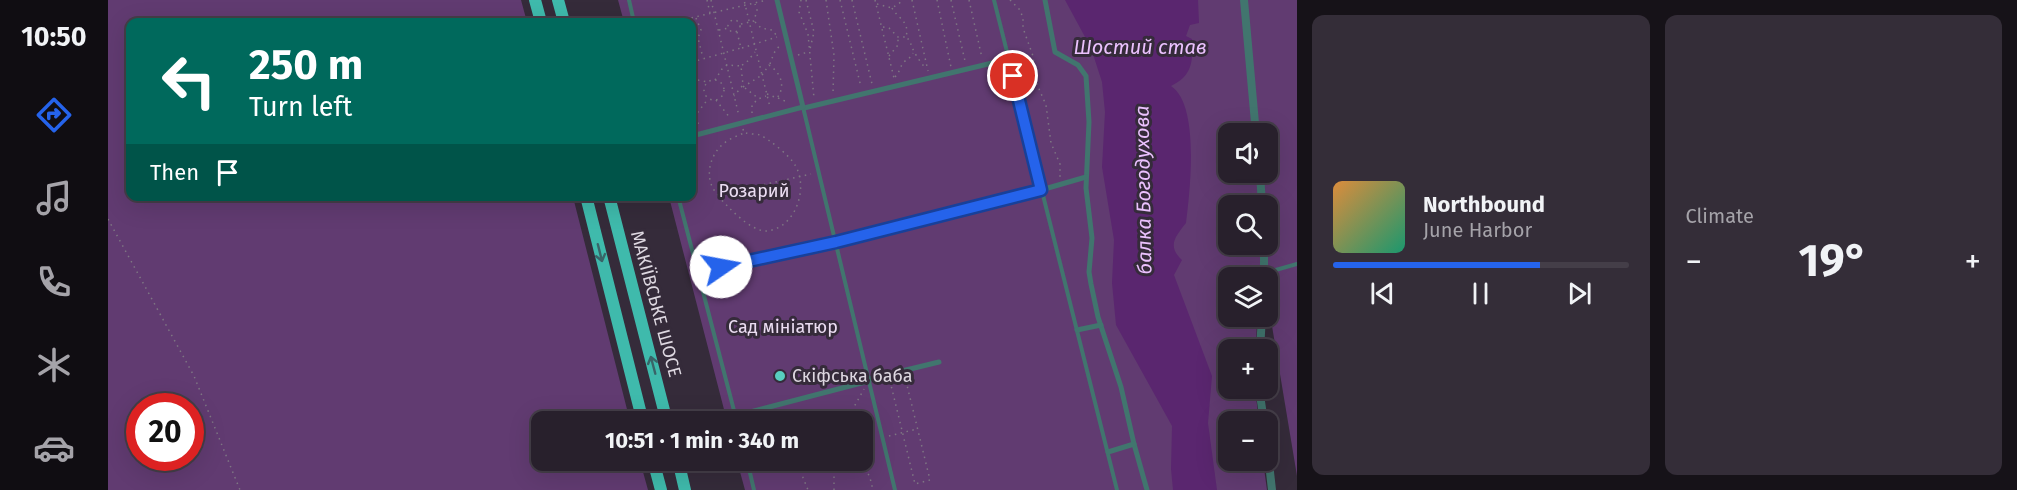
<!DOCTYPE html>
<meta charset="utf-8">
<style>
:root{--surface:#28202c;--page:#342d38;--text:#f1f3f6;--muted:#a5a3a9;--line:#443e48;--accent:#2563eb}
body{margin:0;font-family:"Fira Sans",sans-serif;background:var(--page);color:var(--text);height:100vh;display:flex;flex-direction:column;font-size:22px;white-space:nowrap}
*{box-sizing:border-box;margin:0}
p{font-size:20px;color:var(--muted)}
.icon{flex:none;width:33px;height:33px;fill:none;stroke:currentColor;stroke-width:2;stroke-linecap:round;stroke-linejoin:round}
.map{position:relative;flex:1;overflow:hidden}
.side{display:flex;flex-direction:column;gap:15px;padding:15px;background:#161218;width:720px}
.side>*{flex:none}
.banner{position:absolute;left:18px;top:18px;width:570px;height:183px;border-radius:12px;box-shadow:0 6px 24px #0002,0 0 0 2px var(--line);background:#00695c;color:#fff;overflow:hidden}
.controls{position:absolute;left:1110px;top:123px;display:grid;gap:12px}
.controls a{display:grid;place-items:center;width:60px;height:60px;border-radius:12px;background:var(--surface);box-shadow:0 6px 24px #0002,0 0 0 2px var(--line);font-size:30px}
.speed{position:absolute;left:18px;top:393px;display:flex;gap:12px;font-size:30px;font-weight:700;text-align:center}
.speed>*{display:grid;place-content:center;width:78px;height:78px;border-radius:50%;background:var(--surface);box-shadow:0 6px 24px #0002,0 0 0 2px var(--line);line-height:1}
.speed .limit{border:9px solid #d22;background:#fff;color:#111}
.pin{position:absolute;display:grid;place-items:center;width:51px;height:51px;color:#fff;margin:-26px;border:3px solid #fff;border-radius:50%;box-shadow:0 2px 6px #0007}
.me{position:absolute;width:66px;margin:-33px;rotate:78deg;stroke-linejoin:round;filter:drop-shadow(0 0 4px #0008)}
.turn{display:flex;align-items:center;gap:21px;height:126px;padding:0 24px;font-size:27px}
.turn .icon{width:78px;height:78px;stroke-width:2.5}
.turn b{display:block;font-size:42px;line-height:51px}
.then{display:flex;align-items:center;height:57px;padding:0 24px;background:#0003;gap:12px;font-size:22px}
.big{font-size:45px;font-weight:700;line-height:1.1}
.side .widget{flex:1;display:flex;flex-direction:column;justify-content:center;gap:9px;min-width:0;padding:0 21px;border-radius:12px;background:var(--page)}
.song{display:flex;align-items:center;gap:18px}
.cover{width:72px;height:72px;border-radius:9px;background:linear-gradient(135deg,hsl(30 70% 55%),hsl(160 70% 35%))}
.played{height:6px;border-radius:3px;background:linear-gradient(90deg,var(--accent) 70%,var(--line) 70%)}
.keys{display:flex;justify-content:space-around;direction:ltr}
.heat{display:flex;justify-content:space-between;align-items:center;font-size:33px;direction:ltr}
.side .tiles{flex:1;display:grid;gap:15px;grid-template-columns:repeat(2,1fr)}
.trip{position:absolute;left:423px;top:411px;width:342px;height:60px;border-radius:12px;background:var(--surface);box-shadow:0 6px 24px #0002,0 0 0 2px var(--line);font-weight:700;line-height:60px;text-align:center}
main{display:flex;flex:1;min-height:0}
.dock{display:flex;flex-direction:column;width:108px;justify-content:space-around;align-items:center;background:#100d12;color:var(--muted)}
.dock .icon{width:42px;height:42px}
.dock .on{color:var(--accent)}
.dock b{font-size:27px;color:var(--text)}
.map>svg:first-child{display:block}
</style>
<main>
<nav class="dock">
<b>10:50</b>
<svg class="icon on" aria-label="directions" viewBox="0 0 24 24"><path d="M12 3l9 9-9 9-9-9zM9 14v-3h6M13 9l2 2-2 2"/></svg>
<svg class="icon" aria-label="music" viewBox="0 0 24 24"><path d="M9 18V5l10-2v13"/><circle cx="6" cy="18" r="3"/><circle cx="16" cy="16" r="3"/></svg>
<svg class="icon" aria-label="phone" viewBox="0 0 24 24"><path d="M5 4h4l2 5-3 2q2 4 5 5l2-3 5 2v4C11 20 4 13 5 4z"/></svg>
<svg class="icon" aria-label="climate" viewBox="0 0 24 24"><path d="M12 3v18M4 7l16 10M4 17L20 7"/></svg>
<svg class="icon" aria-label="car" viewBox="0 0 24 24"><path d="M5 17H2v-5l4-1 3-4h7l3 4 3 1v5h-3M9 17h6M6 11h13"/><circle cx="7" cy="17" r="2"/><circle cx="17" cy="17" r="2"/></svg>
</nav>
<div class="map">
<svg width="1189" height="490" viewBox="0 0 1189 490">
<rect width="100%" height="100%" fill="#352b3a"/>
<g fill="#613b71" fill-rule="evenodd">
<path d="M0,0H413L419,22H22V196L465,197L522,421L434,422V460L532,461L540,490H0ZM32,406H82V458H32Z"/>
<path d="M510,0H1189V476L1160,302V278L1154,273L1151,274L1150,277L1120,278V316L1149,317L1148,349L1120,350V388L1147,389L1151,421L1120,422V460L1155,461L1159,490H637L629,461L754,460V422L619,421L561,197L584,196V22H516ZM1120,134H1160V172H1120ZM1120,206H1160V244H1120Z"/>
</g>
<path fill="#5a266f" d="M957,0H1090L1091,23L1082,25L1078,36L1084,39C1085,60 1085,76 1063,86C1092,105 1082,191 1078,223C1067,237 1059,246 1074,260L1066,275L1104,376L1100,423L1109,490H1065L1063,469L1064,426L1008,325L1004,283L1006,240L994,167L997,112L994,82L983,48Z"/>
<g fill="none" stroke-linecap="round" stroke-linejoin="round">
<g stroke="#7e7683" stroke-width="1.5" stroke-dasharray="1.5 4.5" stroke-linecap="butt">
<path d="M599,0L602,13"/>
<path d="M603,0L631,116"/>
<path d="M693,0L691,12L700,34L706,98"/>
<path d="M698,0L706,32L702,49"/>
<path d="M718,0L726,55L725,94"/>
<path d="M732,0L753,87"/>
<path d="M744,0L764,84"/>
<path d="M767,0L786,78"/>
<path d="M804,0L820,71"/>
<path d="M829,0L843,67"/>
<path d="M843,0L857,61"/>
<path d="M861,0L874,58"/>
<path d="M902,0L912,10L915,18V28L925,56L928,82L938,105L943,143L952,164V177"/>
<path d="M769,4L784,8L796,0"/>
<path d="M784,8C790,19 802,21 798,37C804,42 802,45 806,51C808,56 814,64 818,69"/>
<path d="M588,18L593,30L590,38L595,58"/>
<circle cx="626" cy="26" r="6"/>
<path d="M566,22L659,0"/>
<path d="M647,22L653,28L664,30L669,36"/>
<path d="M633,24L646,21L649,10L647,4"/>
<path d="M775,27L781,28L790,37H798"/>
<path d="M611,30L621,28"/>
<path d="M584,38L585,54L584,58"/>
<path d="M634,48L669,37"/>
<path d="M690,55L700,52"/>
<path d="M781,56L790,45V38"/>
<path d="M584,62L633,48L629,32"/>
<path d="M662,64L666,53L672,45"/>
<path d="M634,65L638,63L647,52"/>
<path d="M787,77C792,72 792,66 796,62C800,58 803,58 805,53"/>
<path d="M584,79L600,82"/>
<path d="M607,80L614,69L619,65L633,66L635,85L626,96"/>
<circle cx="606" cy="90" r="10"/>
<path d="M635,87L654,75L636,0"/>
<path d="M637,88L650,98"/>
<path d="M659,94L669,98C678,86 673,73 661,65L654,75L662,107"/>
<path d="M670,98L679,102"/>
<path d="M608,100L622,118"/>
<path d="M584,112L592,127"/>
<path d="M644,113V105L650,99L658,96"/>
<path d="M584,115L590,112L600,99"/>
<path d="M635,129L636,133C629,136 621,139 615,144C600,157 596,181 610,195L703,174"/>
<path d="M610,196C620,207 642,231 658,231C688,229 701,187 687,165C682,156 661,139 652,135C648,134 642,134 638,133"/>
<path d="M0,219L86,376L132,490"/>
<path d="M782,381L807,484L822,480L797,377"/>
<path d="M708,422L735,414H741"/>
<path d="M741,422L742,414L756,389"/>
<path d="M781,436L809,429"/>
<path d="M754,457L764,484V490"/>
<path d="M688,460L700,490"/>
<path d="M726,490V466L729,460"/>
</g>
<g stroke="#41756e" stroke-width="4">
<path d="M521,0L526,22"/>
<path d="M886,0L1009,490"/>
<path d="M695,107L787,490"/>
<path d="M570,196L629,422"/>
<path d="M590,272L728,242L933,190"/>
<path d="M1157,273L1189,264"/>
<path d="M639,460L646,490"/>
</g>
<g stroke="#41756e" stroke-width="5">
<path d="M937,0L947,52L970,65L978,76L981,122L978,188L984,238L981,272L983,284L990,317L1013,387L1026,444L1039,490"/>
<path d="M696,108L901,59"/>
<path d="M584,136L695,107L669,0"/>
<path d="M933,190L978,177"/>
<path d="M969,330L993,325"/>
<path d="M761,379L831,362"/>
<path d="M627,416L761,381"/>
<path d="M1000,452L1026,444"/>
</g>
<g stroke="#41756e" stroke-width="8">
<path d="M1136,0L1148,134"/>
<path d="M1152,172L1154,206"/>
<path d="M1156,244V278"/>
<path d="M1152,350L1154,316"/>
<path d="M1151,388L1156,422"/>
<path d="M1160,454L1164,490"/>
</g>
<g stroke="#3fbaac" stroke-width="12">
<path d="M427,0L433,22"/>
<path d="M450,0L456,22"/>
<path d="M478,196L535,422"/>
<path d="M501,196L559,422"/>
<path d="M545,460L553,490"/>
<path d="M570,460L577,490"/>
</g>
</g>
<defs><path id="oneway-shaft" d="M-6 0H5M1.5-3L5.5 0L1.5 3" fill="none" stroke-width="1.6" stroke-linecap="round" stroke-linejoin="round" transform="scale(1.5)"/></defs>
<g stroke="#396468">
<use href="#oneway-shaft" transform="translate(492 253) rotate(76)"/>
<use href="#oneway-shaft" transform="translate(545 365) rotate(-105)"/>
</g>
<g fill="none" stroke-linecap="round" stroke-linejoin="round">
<defs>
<path id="route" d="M613,267L728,242L933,190L905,76"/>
</defs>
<use href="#route" stroke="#184099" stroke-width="15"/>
<use href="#route" stroke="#2563eb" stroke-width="10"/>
</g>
<circle fill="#58cec0" stroke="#352b3a" stroke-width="2" cx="672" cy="376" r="6"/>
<g text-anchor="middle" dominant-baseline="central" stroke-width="6" stroke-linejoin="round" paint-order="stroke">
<g font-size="18" fill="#ebddf2" stroke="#352b3a">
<text x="646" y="191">Розарий</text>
<text x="675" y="327">Сад мініатюр</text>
</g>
<g font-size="18" fill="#ddd7e0" stroke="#352b3a">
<text transform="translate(548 304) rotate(75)">МАКІЇВСЬКЕ ШОСЕ</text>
</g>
<g font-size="18" fill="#ddd7e0" stroke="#352b3a" text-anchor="start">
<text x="684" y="376">Скіфська баба</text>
</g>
<g font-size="20" font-style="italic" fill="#ebc1fe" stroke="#352b3a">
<text x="1032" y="47">Шостий став</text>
<text transform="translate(1035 190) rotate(-91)">балка Богодухова</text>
</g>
</g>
</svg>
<div class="controls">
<a><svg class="icon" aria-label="sound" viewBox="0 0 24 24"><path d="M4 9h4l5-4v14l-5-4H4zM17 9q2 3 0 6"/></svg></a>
<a><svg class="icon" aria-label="search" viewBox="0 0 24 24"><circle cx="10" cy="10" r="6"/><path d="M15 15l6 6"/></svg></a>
<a><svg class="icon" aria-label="layers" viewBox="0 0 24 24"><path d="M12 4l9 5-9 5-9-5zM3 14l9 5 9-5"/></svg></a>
<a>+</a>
<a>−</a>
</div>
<div class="speed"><div class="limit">20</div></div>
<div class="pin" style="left:905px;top:76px;background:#d93025"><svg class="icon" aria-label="arrive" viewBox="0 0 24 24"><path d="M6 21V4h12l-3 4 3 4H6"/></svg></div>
<svg class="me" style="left:613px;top:267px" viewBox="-20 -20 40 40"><circle r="19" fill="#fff"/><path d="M0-13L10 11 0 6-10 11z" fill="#2563eb"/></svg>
<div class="trip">10:51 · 1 min · 340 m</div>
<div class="banner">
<div class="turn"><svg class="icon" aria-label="left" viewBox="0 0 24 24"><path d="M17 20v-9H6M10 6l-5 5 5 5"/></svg><div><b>250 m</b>Turn left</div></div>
<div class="then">Then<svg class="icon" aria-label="arrive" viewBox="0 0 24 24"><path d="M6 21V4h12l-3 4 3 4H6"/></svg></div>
</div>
</div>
<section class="side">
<div class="tiles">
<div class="widget">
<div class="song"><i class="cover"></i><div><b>Northbound</b><p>June Harbor</p></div></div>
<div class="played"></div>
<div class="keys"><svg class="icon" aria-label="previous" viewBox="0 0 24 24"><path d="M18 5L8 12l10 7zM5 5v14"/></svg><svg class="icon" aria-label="pause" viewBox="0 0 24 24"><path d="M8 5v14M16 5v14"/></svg><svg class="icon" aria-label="next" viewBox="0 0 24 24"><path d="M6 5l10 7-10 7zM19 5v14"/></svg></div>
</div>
<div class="widget"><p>Climate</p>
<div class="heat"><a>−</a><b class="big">19°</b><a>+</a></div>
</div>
</div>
</section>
</main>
